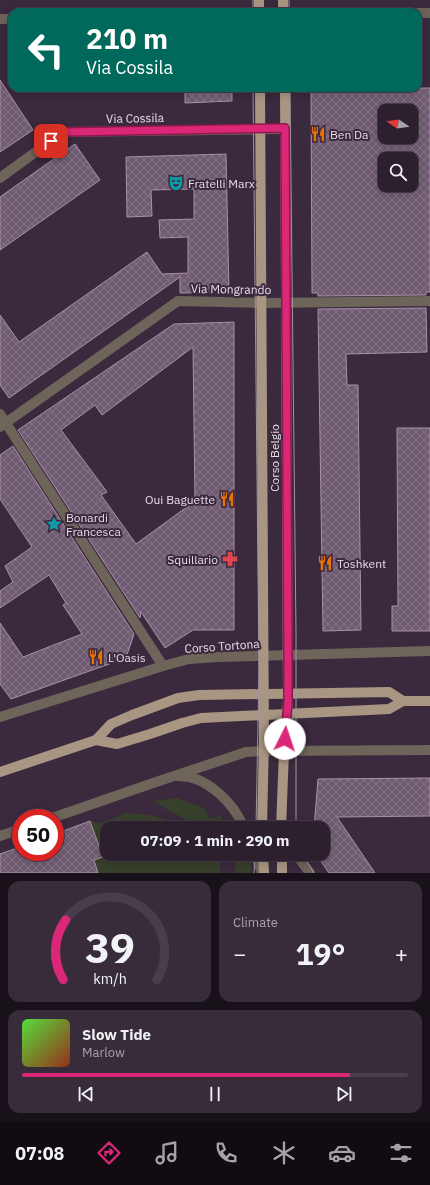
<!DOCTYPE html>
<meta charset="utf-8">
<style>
:root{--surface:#2c1f2e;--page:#382c3a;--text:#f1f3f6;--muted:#a6a2aa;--line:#483d4a;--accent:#db2777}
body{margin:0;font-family:"IBM Plex Sans",sans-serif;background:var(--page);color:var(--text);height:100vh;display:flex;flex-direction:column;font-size:15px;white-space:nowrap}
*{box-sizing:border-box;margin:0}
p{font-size:13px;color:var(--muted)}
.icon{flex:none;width:22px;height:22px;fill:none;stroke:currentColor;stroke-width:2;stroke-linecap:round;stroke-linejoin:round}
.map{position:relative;height:873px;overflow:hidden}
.drawer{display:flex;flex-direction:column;gap:8px;padding:8px;background:#181119;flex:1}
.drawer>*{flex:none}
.hud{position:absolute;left:8px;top:8px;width:414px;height:84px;border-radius:12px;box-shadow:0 2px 10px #0003,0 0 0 1px var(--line);background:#00695c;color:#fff;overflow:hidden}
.needle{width:26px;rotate:283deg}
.controls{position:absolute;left:378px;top:104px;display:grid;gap:8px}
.controls a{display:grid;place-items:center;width:40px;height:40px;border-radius:8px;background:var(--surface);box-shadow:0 2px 10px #0003,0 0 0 1px var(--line);font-size:20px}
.speed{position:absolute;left:12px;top:809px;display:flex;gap:8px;font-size:20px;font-weight:700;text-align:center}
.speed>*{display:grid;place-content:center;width:52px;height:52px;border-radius:50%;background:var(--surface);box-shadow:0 2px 10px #0003,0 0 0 1px var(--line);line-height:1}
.speed .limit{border:6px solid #d22;background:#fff;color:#111}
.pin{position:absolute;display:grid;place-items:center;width:34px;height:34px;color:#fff;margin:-17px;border-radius:8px;box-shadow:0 2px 6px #0006}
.me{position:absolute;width:44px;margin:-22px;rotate:4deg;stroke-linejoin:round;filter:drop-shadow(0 0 3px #0008)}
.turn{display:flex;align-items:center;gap:14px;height:84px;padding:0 12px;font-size:18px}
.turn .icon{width:52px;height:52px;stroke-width:2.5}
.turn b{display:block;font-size:28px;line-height:34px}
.big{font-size:30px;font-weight:800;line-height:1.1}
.drawer .tile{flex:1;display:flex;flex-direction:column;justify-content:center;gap:6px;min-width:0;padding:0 14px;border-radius:12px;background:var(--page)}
.drawer .dial{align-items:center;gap:0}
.dial svg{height:104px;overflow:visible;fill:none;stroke:var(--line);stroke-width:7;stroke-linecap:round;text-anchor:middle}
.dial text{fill:var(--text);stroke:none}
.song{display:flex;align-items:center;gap:12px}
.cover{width:48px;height:48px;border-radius:6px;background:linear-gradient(135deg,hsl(110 70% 55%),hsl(10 70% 35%))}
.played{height:4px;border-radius:2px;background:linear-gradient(90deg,var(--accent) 85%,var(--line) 85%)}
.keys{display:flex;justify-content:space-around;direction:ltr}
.heat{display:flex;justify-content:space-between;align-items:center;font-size:22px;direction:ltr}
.drawer .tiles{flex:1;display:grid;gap:8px;grid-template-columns:1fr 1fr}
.tile:last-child{grid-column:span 2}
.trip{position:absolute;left:100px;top:821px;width:230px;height:40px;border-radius:12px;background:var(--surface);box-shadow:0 2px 10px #0003,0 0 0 1px var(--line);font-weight:800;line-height:40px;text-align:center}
.menu{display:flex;height:64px;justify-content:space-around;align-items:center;background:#120c12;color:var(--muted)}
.menu .icon{width:28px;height:28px}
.menu .active{color:var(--accent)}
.menu b{font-size:18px;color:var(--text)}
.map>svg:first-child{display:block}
</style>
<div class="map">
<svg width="430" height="873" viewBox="0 0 430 873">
<defs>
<pattern id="building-cross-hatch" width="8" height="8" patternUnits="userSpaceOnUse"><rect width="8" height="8" fill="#705c72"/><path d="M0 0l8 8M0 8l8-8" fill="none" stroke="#847386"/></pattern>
</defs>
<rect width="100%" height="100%" fill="#3b293d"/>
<g fill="#37402a">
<path d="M177,798L204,808L210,818L221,816L225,827L229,828H200L153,801Z"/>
<path d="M126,813C150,814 164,817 185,828H107V854H216L220,862V873H98L94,860L103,857L90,821L101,823Z"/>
<path d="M236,854H245L251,859V873H235Z"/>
</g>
<g fill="url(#building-cross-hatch)" stroke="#a791a9" fill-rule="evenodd">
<path d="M0,80L33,130L0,152Z"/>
<path d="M185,88H232V101L185,103Z"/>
<path d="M311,88H430V292H426V295L318,296V293H312ZM385,111H411V137H385ZM385,159H411V185H385Z"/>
<path d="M75,144L100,180L0,250V197Z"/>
<path d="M226,154L229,292L180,293V277L9,398L0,385V315L19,342L147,252L162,274L188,273V237L160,238L159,220L194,219V189L151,190L152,216L127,217L126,157Z"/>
<path d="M426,308L427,352L346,354L347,385H358L361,630L323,631L318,309Z"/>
<path d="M234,322V630H193L165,648L141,612L140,618L18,430L174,324ZM193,347L195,501L136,544L101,495L107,492L61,430L95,405L102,415Z"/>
<path d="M397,428H430V631H392V606H398Z"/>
<path d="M13,446L134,634L126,658L11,699L0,684V623L23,657L82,634L63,605L66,603L49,575L0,608V591L13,582L5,566L32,547L0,499V455Z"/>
<path d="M430,778V816L337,817L375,873H329L316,854H323V828H314L318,779Z"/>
<path d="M90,821L103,857L94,860L98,873H0V854L20,847L21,852H55V834Z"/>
</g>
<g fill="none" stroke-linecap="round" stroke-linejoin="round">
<g stroke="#6d645a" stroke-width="10">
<path d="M418,13H430"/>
<path d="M0,19H12"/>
<path d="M0,178L63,132L285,129"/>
<path d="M0,414L163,666"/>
<path d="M0,427L178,301L262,303L430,301"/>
<path d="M0,717L163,666L189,659L218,657L430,651"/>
<path d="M178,776C206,775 234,803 244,828"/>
<path d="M52,818L156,782L246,752L264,751L430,750"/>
<path d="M0,836L21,829"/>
<path d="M255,854L262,873"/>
<path d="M296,854L310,873"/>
</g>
<g stroke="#a89682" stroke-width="10">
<path d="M259,0V12"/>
<path d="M283,0V12"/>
<path d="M260,88L264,739L262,828"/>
<path d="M96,740L117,744L150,734L182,723L201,718L389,709L403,701H430"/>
<path d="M0,772L96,740L111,724L132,715L178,698L199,695L389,692L403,701"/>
<path d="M281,828L284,751L288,702L285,88"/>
<path d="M263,854L264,873"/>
<path d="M282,854V873"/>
</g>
<g stroke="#a294a4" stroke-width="1">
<path d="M253,0V12"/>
<path d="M289,0V12"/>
<path d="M253,88L259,670L256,828"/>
<path d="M290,88L296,632V828"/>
<path d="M302,854L314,873"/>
<path d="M254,873L255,854"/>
</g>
</g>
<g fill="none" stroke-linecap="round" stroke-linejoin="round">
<defs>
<path id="route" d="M51,141L63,132L285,128L288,655V702L285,739"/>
</defs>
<use href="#route" stroke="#8e194d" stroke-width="10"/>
<use href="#route" stroke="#db2777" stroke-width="7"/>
</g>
<defs>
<symbol id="restaurant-bare" viewBox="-9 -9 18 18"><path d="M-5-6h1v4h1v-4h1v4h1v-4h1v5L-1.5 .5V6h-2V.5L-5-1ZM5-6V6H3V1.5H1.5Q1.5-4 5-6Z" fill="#e8710a" stroke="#3b293d" stroke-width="2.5" paint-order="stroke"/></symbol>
<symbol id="theatre-bare" viewBox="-9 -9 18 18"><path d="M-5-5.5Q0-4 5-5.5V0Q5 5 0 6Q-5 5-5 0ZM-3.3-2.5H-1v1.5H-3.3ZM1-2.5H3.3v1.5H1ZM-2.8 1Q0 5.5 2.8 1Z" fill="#0f9aa8" stroke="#3b293d" stroke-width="2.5" paint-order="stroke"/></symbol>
<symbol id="sight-bare" viewBox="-9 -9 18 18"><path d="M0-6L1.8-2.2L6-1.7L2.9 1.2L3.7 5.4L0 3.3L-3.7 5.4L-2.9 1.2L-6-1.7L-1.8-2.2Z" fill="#0f9aa8" stroke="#3b293d" stroke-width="2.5" paint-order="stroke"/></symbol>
<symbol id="pharmacy-bare" viewBox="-9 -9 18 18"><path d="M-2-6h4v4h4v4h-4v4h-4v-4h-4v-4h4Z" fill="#e0444e" stroke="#3b293d" stroke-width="2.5" paint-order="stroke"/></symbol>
</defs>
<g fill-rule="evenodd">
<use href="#restaurant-bare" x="307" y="123" width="22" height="22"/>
<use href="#theatre-bare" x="165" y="172" width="22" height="22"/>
<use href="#restaurant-bare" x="216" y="488" width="22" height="22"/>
<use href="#sight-bare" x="43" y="513" width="22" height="22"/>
<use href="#pharmacy-bare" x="219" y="548" width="22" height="22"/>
<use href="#restaurant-bare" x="314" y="552" width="22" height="22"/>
<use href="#restaurant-bare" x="85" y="646" width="22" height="22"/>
</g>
<g text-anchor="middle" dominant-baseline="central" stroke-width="4" stroke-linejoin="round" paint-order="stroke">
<g font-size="12" fill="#e8dce9" stroke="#3b293d">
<text transform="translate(135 118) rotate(-1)">Via Cossila</text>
<text transform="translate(231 289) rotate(1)">Via Mongrando</text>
<text transform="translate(274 458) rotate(-90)">Corso Belgio</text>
<text transform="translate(222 646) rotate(-4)">Corso Tortona</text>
</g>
<g font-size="12" fill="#e8dce9" stroke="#3b293d" text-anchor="start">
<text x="330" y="134">Ben Da</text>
<text x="188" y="183">Fratelli Marx</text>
<text x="215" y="499" text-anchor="end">Oui Baguette</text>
<text x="66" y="517">Bonardi<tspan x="66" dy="14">Francesca</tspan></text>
<text x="218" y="559" text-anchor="end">Squillario</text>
<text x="337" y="563">Toshkent</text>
<text x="108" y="657">L'Oasis</text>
</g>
</g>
</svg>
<div class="controls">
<a><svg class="needle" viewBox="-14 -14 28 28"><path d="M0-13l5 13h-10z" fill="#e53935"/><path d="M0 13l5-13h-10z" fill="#a6a2aa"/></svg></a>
<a><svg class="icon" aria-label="search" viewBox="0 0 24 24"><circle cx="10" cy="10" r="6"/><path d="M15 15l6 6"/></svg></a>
</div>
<div class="speed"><div class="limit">50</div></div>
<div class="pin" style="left:51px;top:141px;background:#d93025"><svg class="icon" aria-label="arrive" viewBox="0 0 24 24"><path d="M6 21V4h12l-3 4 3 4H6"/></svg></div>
<svg class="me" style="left:285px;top:739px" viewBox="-20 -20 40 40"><circle r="19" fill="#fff"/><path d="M0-13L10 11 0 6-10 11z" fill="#db2777"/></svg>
<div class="trip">07:09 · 1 min · 290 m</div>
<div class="hud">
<div class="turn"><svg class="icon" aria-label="left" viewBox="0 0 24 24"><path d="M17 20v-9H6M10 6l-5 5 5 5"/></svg><div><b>210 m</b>Via Cossila</div></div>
</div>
</div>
<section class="drawer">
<div class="tiles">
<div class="tile dial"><svg viewBox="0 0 100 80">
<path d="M14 69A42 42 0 1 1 86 69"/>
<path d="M14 69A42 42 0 0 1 16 23" stroke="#db2777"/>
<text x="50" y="56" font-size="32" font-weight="700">39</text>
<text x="50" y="72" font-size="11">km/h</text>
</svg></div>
<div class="tile"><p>Climate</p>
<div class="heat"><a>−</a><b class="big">19°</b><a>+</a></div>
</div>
<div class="tile">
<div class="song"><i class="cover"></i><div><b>Slow Tide</b><p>Marlow</p></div></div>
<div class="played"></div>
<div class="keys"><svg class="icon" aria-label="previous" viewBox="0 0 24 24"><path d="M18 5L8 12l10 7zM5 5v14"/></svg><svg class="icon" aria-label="pause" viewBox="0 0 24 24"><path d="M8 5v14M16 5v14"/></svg><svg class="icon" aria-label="next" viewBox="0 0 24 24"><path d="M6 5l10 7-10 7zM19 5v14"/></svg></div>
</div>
</div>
</section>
<nav class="menu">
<b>07:08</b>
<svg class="icon active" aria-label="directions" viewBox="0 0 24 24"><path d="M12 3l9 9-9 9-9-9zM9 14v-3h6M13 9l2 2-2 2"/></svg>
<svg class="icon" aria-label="music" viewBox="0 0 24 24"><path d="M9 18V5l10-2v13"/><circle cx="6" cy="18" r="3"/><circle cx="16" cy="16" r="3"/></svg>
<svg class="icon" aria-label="phone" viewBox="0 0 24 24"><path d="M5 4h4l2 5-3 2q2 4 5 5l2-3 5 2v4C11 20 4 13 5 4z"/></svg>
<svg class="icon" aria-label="climate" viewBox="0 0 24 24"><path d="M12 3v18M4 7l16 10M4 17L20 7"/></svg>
<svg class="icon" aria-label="car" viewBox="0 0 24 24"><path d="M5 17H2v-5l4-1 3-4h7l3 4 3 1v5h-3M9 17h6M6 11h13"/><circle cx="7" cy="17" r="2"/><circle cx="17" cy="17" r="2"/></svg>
<svg class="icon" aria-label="filters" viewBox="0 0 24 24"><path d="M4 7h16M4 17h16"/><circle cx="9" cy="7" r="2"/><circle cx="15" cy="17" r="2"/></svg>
</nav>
